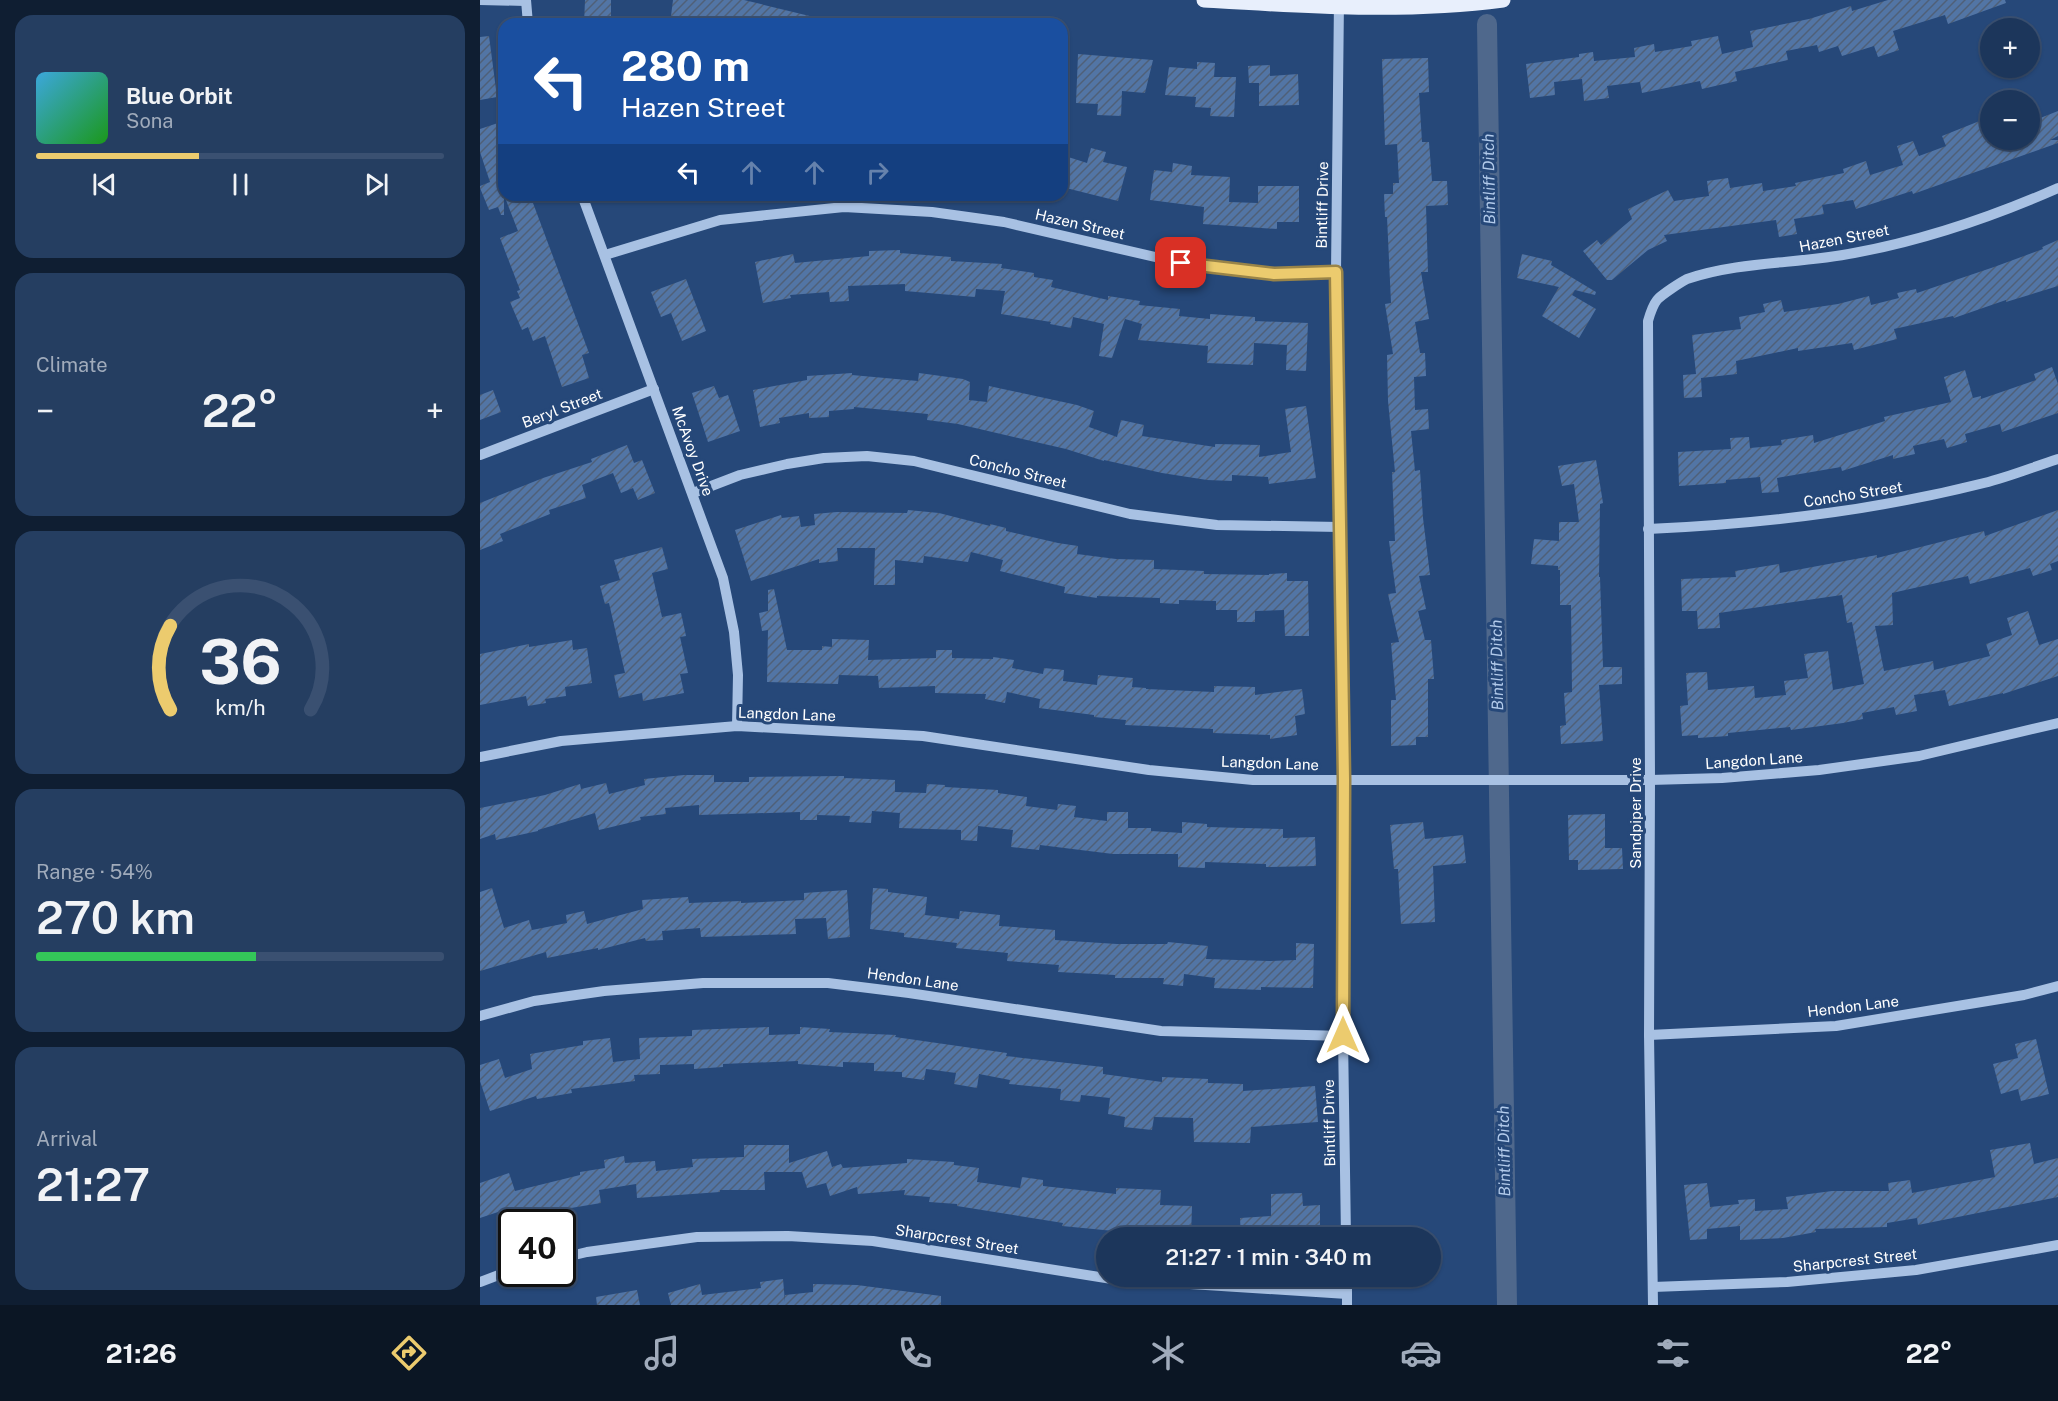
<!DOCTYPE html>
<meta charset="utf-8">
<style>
:root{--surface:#1c365b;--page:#253e61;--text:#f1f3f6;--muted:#a0abbb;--line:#3a5071;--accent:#eccb6e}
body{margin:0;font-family:"Public Sans",sans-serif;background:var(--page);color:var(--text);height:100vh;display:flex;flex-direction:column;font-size:22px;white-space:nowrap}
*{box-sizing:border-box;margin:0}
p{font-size:20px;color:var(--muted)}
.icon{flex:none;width:33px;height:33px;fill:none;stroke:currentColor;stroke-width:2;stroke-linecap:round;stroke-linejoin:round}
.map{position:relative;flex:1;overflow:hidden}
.details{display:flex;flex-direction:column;gap:15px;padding:15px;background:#0f1e32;width:480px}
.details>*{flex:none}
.hud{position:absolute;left:18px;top:18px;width:570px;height:183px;border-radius:18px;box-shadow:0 2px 4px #0004,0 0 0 2px var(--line);background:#1a4fa0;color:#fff;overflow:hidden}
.controls{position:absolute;left:1500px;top:18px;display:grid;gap:12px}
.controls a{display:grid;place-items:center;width:60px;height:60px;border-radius:50%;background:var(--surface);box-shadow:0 2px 4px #0004,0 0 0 2px var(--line);font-size:30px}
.speed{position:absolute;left:18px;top:1209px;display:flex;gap:12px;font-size:30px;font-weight:700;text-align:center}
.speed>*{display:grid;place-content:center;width:78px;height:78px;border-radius:50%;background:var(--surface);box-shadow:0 2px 4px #0004,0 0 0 2px var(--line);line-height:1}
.speed .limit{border:3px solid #111;border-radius:9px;background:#fff;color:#111}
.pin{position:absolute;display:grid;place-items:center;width:51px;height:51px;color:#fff;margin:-26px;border-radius:12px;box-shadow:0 3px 9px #0006}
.me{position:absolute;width:66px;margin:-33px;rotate:0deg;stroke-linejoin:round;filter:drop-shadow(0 0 4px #0008)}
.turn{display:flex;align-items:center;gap:21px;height:126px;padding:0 24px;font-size:27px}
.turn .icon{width:78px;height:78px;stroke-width:2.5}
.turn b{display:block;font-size:42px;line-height:51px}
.lanes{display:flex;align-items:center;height:57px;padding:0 24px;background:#0003;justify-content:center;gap:30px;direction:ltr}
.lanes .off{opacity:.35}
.big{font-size:45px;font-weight:600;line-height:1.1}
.details .widget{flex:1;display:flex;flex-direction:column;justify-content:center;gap:9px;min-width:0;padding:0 21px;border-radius:18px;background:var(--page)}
.details .dial{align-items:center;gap:0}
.dial svg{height:156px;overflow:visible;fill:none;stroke:var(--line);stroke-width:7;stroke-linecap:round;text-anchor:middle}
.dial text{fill:var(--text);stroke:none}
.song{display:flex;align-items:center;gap:18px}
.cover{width:72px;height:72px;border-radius:9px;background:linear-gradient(135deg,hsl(200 70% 55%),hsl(120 70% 35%))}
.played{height:6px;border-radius:3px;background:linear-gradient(90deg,var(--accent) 40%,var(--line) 40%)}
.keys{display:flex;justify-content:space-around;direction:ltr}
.heat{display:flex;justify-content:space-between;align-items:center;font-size:33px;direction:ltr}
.charge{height:9px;border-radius:4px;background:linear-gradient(90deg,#34c759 54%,var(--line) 0)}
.trip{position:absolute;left:616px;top:1227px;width:345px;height:60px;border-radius:30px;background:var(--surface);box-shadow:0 2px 4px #0004,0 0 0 2px var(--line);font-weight:600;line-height:60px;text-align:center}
.dock{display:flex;height:96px;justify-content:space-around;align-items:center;background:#0b1624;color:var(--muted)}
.dock .icon{width:42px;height:42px}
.dock .selected{color:var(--accent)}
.dock b{font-size:27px;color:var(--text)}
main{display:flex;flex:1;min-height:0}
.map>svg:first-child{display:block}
</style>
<main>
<section class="details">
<div class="widget">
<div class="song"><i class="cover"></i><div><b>Blue Orbit</b><p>Sona</p></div></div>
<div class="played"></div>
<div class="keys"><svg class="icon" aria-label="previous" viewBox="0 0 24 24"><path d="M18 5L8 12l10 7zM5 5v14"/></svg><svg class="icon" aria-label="pause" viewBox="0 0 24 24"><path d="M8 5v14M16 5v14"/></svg><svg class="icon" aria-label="next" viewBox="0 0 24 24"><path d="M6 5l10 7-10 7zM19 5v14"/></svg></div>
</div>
<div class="widget"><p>Climate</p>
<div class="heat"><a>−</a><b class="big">22°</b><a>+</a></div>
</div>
<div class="widget dial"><svg viewBox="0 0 100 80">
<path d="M14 69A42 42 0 1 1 86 69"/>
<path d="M14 69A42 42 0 0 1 14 26" stroke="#eccb6e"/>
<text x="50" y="56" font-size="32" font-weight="700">36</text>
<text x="50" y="72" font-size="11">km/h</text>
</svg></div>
<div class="widget"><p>Range · 54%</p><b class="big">270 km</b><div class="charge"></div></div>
<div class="widget"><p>Arrival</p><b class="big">21:27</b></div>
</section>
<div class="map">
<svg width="1578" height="1305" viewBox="0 0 1578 1305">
<defs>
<pattern id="building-hatch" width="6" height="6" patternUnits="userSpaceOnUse" patternTransform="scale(1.5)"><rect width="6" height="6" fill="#5275a5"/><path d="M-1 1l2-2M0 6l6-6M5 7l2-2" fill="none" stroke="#4f6078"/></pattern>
</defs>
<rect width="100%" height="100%" fill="#264879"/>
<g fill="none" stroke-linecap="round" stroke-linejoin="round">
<path stroke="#4f688c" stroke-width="20" d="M1007,24L1027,1305"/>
</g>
<g fill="url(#building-hatch)">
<path d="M105,0H131V24H104Z"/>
<path d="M193,0H264L342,19V24H190Z"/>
<path d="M1408,0H1525L1526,3L1468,24L1465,15L1413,31L1419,50L1398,57L1394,46L1362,56L1358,46L1339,52L1337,45L1306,51L1308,60L1255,72L1257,81L1222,89L1220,81L1162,93L1160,82L1127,86L1129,98L1104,101L1102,79L1074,82L1075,95L1050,98L1046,64L1099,57V54L1113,52L1114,61L1155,57L1154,48L1174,44L1175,52L1212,46L1211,41L1238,36L1242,54L1273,47L1270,31L1329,19L1371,6L1372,11Z"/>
<path d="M9,36L17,97L0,100V37Z"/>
<path d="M598,54L673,60L665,93L642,91L641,116L617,115L618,104L596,103Z"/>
<path d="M948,58L949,92L939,93L942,142H949L952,181H967L968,205L946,206L948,272H941L949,319L935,322L940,353H945L946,376L934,377L935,410L948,409L949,429L931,431L935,471L940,470L943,518L950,575L939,576L946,609L938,611L945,640H951L954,679H948V737H936V745L911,746V700H916L911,643L919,642L908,594L916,593L909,541H915L912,472H915L908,401L907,355L913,354L905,304L911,303L907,217H905L904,194H913V183H919L917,144L905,145L902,59Z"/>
<path d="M717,62L735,63L734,77H756L754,117L730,116L731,108L715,107L716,97L685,95L689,67L717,69Z"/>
<path d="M790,65V76L818,74L819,105L779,106V83H769L768,66Z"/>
<path d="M1578,111V136L1570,140H1578V143L1433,194L1432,191L1376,209L1373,200L1342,205L1344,214L1314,219L1317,234L1299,237L1296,220L1184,235L1187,241L1168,250L1132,280H1127L1103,251L1117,240L1121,245L1152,219L1148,209L1188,190L1194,201L1229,196L1227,181L1248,178L1250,188L1282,183L1283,191L1316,186L1315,183L1364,173L1363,169L1386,161L1390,175L1423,165L1417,146L1433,141L1439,156L1466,146L1462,136L1507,118L1510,128V140H1550V122Z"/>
<path d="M24,121V215H21L18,207L9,210L0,188V186L10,182L0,152V129Z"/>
<path d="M611,148L626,152L623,162L647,167L638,201L582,187V155L607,163Z"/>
<path d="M693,163L712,166L711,175L750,177L749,202L778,203V186H819V222H797V229L723,224L724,207L670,200L674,170L692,172Z"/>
<path d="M24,195H50L109,353L102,355L109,378L82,387L65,336L53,341L48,327L42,330L30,302L40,298L37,291L40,290L20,238L38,231Z"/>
<path d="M1578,240V286L1526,302V300L1474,318L1473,316L1414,329L1417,339L1374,350L1372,343L1318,351V348L1256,361L1257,374L1221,378L1222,397L1204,398L1203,375L1216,374L1212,335L1261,329L1259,317L1285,312L1283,304L1301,300L1304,312L1358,304L1389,296L1391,305L1419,298L1417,293L1436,289L1437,293L1514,267L1563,249L1562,247Z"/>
<path d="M420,250V253L471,257V261L522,264L521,268L554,273V277L573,280L571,287L628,300V296L660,301L659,305L700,309L699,316L730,319V314L775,317V321L828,323L826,371L806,370L807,345L774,343L773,365L727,363L728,346L658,340L662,324L645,319L632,358L619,356L624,324L593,317L591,328L570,324L571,322L521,314L525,291L496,289L495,297L425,291V284L368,286L369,301L350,302L349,292L310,295L311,298L283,303L275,262L313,254L315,263L389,256V251Z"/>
<path d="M1042,254L1072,261L1071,265L1116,292L1115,295L1095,290L1092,295L1116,309L1099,338L1062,316L1079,287L1037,278Z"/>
<path d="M206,279L226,331L202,341L191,313L181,317L171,292Z"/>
<path d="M1572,367L1578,384V413L1522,432L1520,424L1485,434L1487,442L1467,448L1464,439L1433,446L1435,454L1413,459V455L1362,471L1361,467L1297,478L1299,492L1282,493L1280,477L1246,480V483L1199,486L1198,452L1251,449L1250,438L1269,437L1270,448L1302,445L1301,440L1333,435L1334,443L1405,421L1404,417L1471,402L1464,377L1485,370L1493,398L1501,396V399L1556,380L1554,374Z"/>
<path d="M372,373V375L438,381L439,373L483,379L490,382L489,400L507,402L509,386L597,405L614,411L609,427L637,437L641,420L664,425L662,436L735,447V444L780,445L779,457L811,452L805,409L826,406L836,478L789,484L788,477L752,475V481L727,480L682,473L624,460V461L586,449L478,424L447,420L448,414L374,407V409L349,411V417L329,418V413L299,418L300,423L280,427L273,390L327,380V376Z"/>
<path d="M234,386L239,398L248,395L260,431L228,442L212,393Z"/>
<path d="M13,390L21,412L0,420V395Z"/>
<path d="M147,445L154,463L162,460L175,493L158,500L153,488L141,493L133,473L102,485L106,498L69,510L70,514L20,534L23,541L0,550V503L63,478L112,462L111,459Z"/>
<path d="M1116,460L1123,503L1120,504L1119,577H1120L1123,667H1142V684L1119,685L1123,741L1081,744L1080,726L1086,725L1084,693L1092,692L1091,605H1080V570H1078V566L1051,564L1054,539L1079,541V522H1099L1094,484L1082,486L1078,466Z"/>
<path d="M428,510L459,513L510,526V524L526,528V531L578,543L598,546L597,554L636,559L674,560V569L724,571V574L789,575V574L807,573V581H828L829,636H805L804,610L775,611V622H757V610H736V601L699,600V604L680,603V598L617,596V598L584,593L585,587L520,571L523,560L491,552L488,562L444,556L443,563L415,560V585H394L395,548H357L358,561L339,563V559L271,581L255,530L301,515L302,518L319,516L321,527L335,525L334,514L357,512L427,513Z"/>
<path d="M1578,510V561L1570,564L1572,570L1553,576L1550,568L1490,584L1488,576L1412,593L1413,625L1395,626L1404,671L1453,661L1454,670L1510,656L1506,644L1532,635L1527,618L1548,611L1559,645L1578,639V676L1523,694V693L1469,706L1465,690L1434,695L1437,711L1416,715L1414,707L1382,713L1383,719L1363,723L1311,730L1310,727L1248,733V736L1218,738V735L1202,736L1200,706L1208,705L1206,673L1227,672L1228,690L1274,686L1275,698L1306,695L1304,681L1328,678L1324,654L1348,651L1353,690L1384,684L1372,622L1367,623L1362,595L1239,613L1240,628L1218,629L1217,611H1202L1201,579L1256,577L1255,571L1299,564L1300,573L1397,555V558L1504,531L1505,536Z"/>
<path d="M182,547L188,569L172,573L182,617L201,613L206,636L200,637L208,673L200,674L204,693L163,701L162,693L139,698L134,675L145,673L129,603L125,604L120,586L140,580L134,560Z"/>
<path d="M294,589L307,650H342V646L352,647V639L389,640L388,660L456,658V650H472V658L513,659V657L534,660L532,668L563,674L564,668L584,670L583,681L617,685L618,675L653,678L652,687L666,688V689L734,692V686L775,687V695L822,689L825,714L815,716L817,735L790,739V735L733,733V729L645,725L646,720L614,717V715L559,708L560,699L527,692L525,703L505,699L506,694L455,693V686L399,688L398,676L359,675L358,684L287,682L288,630L282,631L279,613L288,611V590Z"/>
<path d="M92,640L93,650L107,648L112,683L85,687L86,696L65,699L66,703L48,706L46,696L0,705V654L49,644V647Z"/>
<path d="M204,775H234V782H269V777L364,776V778L415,780V792L446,793L447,784L465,785V787L518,790V793L547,797L546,806L577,810L578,804L596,806L594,817L627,821V812H648V828H671V831L702,833V822L727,824V827L803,829V838L835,837L836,866L786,867V864L725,862V868L698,867V854H633L560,845L559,850L531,847L533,830L498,826L497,841L481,840V830L419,828L420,813L392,811L391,823L369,822L370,816L337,815V820H320V812L219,815V805L185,808L186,814L160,817L161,820L119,830L115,813L58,830V831L16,840L15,834L0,839V808L65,795L100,784L101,789L126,783L129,794L165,785L164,779Z"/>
<path d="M1125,814V848H1142L1143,869L1098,870V860H1089L1088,815Z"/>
<path d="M943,822L945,839L983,835L986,863L953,866L955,922L921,924L918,869H914L910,825Z"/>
<path d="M12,888L24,928L49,920L52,930L87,923L86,915L104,911L107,924L163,909L162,900L208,897L209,903L261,901V903L324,900V893L367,890L370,937L348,939L346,918L315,919L316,934L221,937L220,928L182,931L183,940L166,941L165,938L118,950V948L67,958L66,952L0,971V892Z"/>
<path d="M393,888L408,889V892L447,897L445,915L479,919L480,911L520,915L519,926L575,930V940L637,944H687L688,942L728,946L726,959L789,961L816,960V943L834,944L833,988L781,987V990L734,988L735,978L704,974L703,986L683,984L684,978H635V975L578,972L579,965L527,961L528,953L476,948L477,943L424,937V933L390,929Z"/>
<path d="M289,1027V1035L320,1034V1027L350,1029L349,1032L416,1035L415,1037L527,1053L526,1056L623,1067V1074L682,1082V1077L728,1079V1083L763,1084V1091L835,1086L838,1122L771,1127L770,1143L714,1142L713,1118L674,1117L672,1130L644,1127L645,1117L628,1114L630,1098L601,1095L600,1102L580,1100L581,1089L529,1084L530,1080L499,1074L497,1088L474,1084L476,1073L446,1069L444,1080L422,1077V1072L394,1071V1063L363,1062V1067L318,1064V1061L243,1064V1067L214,1069V1064L180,1065V1074L154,1075L155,1081L91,1089L92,1093L57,1099L56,1096L10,1111L0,1081V1065L19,1059L25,1078L52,1069L50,1054L103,1045V1041L130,1038L133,1062L160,1059L159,1038L212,1036V1030Z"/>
<path d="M1556,1039L1569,1094L1541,1101L1538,1089L1521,1094L1513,1064L1538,1058L1535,1044Z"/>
<path d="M1550,1143L1554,1164L1578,1158V1197L1438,1225L1437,1218L1407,1223V1227L1335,1229L1336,1232L1303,1238L1260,1240V1226L1227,1229V1239L1210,1240L1204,1185L1227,1183L1230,1207L1259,1204L1258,1200L1275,1199V1211L1308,1209L1306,1197L1352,1191H1409L1408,1183L1430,1180L1432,1193L1515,1177L1510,1150Z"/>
<path d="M264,1145H309V1163L347,1151L352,1167L361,1164L363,1168L427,1163V1159L474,1162V1165L499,1168L497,1182L540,1188L542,1177L563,1180V1186L636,1194V1188L681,1190L680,1205L712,1206L711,1238H658V1236L634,1235V1231L582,1226L583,1223L477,1206V1204L449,1202L450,1197L424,1195L425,1190L378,1194L377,1187L350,1196L346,1183L327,1188L322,1172H284L285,1190H240V1192L157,1198L156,1184L119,1190L121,1203L91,1208L44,1219L45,1221L32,1222V1226L24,1229L18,1212L0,1218V1183L29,1173L35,1191L100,1175V1172L125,1168L124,1160L144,1156L145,1163L175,1161L176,1171L213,1167L212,1159L264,1157Z"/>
<path d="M822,1193L823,1206L840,1205V1235L761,1238L760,1218L791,1216V1194Z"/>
<path d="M303,1279L305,1302V1295L333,1292V1284L377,1285L461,1296V1305H191L188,1293L220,1284L222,1295L281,1288L280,1282Z"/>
<path d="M157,1290L160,1305H117L116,1297Z"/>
</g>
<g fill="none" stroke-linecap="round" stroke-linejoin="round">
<g stroke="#a8c1e3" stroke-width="10">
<path d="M0,0L45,1"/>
<path d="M46,0L48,24"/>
<path d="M859,0L856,272L864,780L863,1036L866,1238"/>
<path d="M102,195L243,578L254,632L258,675L257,726"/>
<path d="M125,255L240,220L364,207L452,212L524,222L701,263L794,274L856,272"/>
<path d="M0,455L174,389"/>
<path d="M213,493L260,475L307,464L344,458L387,456L434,461L650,514L737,525L860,527"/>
<path d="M1168,529C1281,524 1393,511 1504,483C1529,477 1553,467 1578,459"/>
<path d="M0,757L81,741L257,726L443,736L669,770L773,780H1170L1242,778L1339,770L1439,756L1578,723"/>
<path d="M0,1016L54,1001L124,991L223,983H348L429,993L681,1031L863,1036"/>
<path d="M1169,1035L1356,1026L1544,995L1578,986"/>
<path d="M82,1258L107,1252L217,1237L308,1236L393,1241L632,1279L867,1294"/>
<path d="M867,1276V1305"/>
<path d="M0,1282L32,1270"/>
<path d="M1173,1287L1307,1282L1436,1270L1578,1245"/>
<path d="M1173,1305L1169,1035L1170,780L1168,321C1170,314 1173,305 1177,300C1181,295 1201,282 1207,279C1260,261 1319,264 1374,253C1445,240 1512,217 1578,188"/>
</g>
<path stroke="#e8effc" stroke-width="15" d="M724,0C822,6 925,13 1023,0"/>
</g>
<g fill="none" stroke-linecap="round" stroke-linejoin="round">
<defs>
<path id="route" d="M701,263L794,274L856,272L864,780L863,1035"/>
</defs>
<use href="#route" stroke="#998448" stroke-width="15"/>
<use href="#route" stroke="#eccb6e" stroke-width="10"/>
</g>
<g text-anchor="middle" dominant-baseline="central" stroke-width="6" stroke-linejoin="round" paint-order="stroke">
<g font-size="15" fill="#fff" stroke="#264879">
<text transform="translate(842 205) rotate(-89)">Bintliff Drive</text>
<text transform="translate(600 224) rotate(13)">Hazen Street</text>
<text transform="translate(1364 238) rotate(-11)">Hazen Street</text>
<text transform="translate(82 408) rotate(-21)">Beryl Street</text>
<text transform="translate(213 451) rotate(70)">McAvoy Drive</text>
<text transform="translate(538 471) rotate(14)">Concho Street</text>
<text transform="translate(1373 494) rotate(-9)">Concho Street</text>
<text transform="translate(307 714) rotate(2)">Langdon Lane</text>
<text transform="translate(1274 760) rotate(-4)">Langdon Lane</text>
<text transform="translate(790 763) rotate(2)">Langdon Lane</text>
<text transform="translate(1155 813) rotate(-90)">Sandpiper Drive</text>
<text transform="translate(433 979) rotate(8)">Hendon Lane</text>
<text transform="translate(1373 1006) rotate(-7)">Hendon Lane</text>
<text transform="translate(849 1123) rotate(-91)">Bintliff Drive</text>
<text transform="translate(477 1239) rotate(9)">Sharpcrest Street</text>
<text transform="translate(1375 1260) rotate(-6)">Sharpcrest Street</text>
</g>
<g font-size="16" font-style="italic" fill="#b3cbeb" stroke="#264879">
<text transform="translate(1009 179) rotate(-91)">Bintliff Ditch</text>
<text transform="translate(1017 665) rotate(-91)">Bintliff Ditch</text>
<text transform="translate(1024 1151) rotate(-91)">Bintliff Ditch</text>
</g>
</g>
</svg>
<div class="controls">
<a>+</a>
<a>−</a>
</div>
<div class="speed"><div class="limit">40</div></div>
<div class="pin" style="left:701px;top:263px;background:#d93025"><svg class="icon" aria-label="arrive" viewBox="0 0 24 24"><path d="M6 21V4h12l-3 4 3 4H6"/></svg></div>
<svg class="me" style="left:863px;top:1035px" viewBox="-20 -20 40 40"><path d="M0-17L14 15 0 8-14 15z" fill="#eccb6e" stroke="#fff" stroke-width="4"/></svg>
<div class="trip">21:27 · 1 min · 340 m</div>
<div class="hud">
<div class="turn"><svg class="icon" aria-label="left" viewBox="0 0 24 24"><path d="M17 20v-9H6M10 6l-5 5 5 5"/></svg><div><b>280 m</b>Hazen Street</div></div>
<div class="lanes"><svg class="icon" aria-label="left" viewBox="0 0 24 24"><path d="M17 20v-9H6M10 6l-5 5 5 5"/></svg><svg class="icon off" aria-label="ahead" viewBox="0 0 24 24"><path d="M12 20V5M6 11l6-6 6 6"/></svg><svg class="icon off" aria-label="ahead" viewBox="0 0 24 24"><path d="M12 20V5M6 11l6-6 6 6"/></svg><svg class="icon off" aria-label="right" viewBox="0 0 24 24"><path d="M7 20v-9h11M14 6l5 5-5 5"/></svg></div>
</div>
</div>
</main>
<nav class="dock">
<b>21:26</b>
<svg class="icon selected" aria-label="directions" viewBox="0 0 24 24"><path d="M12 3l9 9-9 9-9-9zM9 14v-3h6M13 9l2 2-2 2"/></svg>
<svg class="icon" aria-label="music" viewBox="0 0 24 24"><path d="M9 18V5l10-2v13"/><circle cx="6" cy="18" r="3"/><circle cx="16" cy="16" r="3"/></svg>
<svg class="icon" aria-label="phone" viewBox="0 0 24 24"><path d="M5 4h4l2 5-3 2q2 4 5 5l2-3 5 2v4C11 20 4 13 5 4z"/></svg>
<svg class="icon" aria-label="climate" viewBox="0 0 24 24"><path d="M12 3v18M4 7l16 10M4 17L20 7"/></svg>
<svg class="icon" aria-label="car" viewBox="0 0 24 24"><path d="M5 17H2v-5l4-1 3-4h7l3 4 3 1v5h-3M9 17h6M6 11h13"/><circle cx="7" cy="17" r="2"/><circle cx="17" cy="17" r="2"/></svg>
<svg class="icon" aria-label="filters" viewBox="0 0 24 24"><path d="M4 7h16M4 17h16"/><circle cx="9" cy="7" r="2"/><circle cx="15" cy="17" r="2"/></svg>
<b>22°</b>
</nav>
